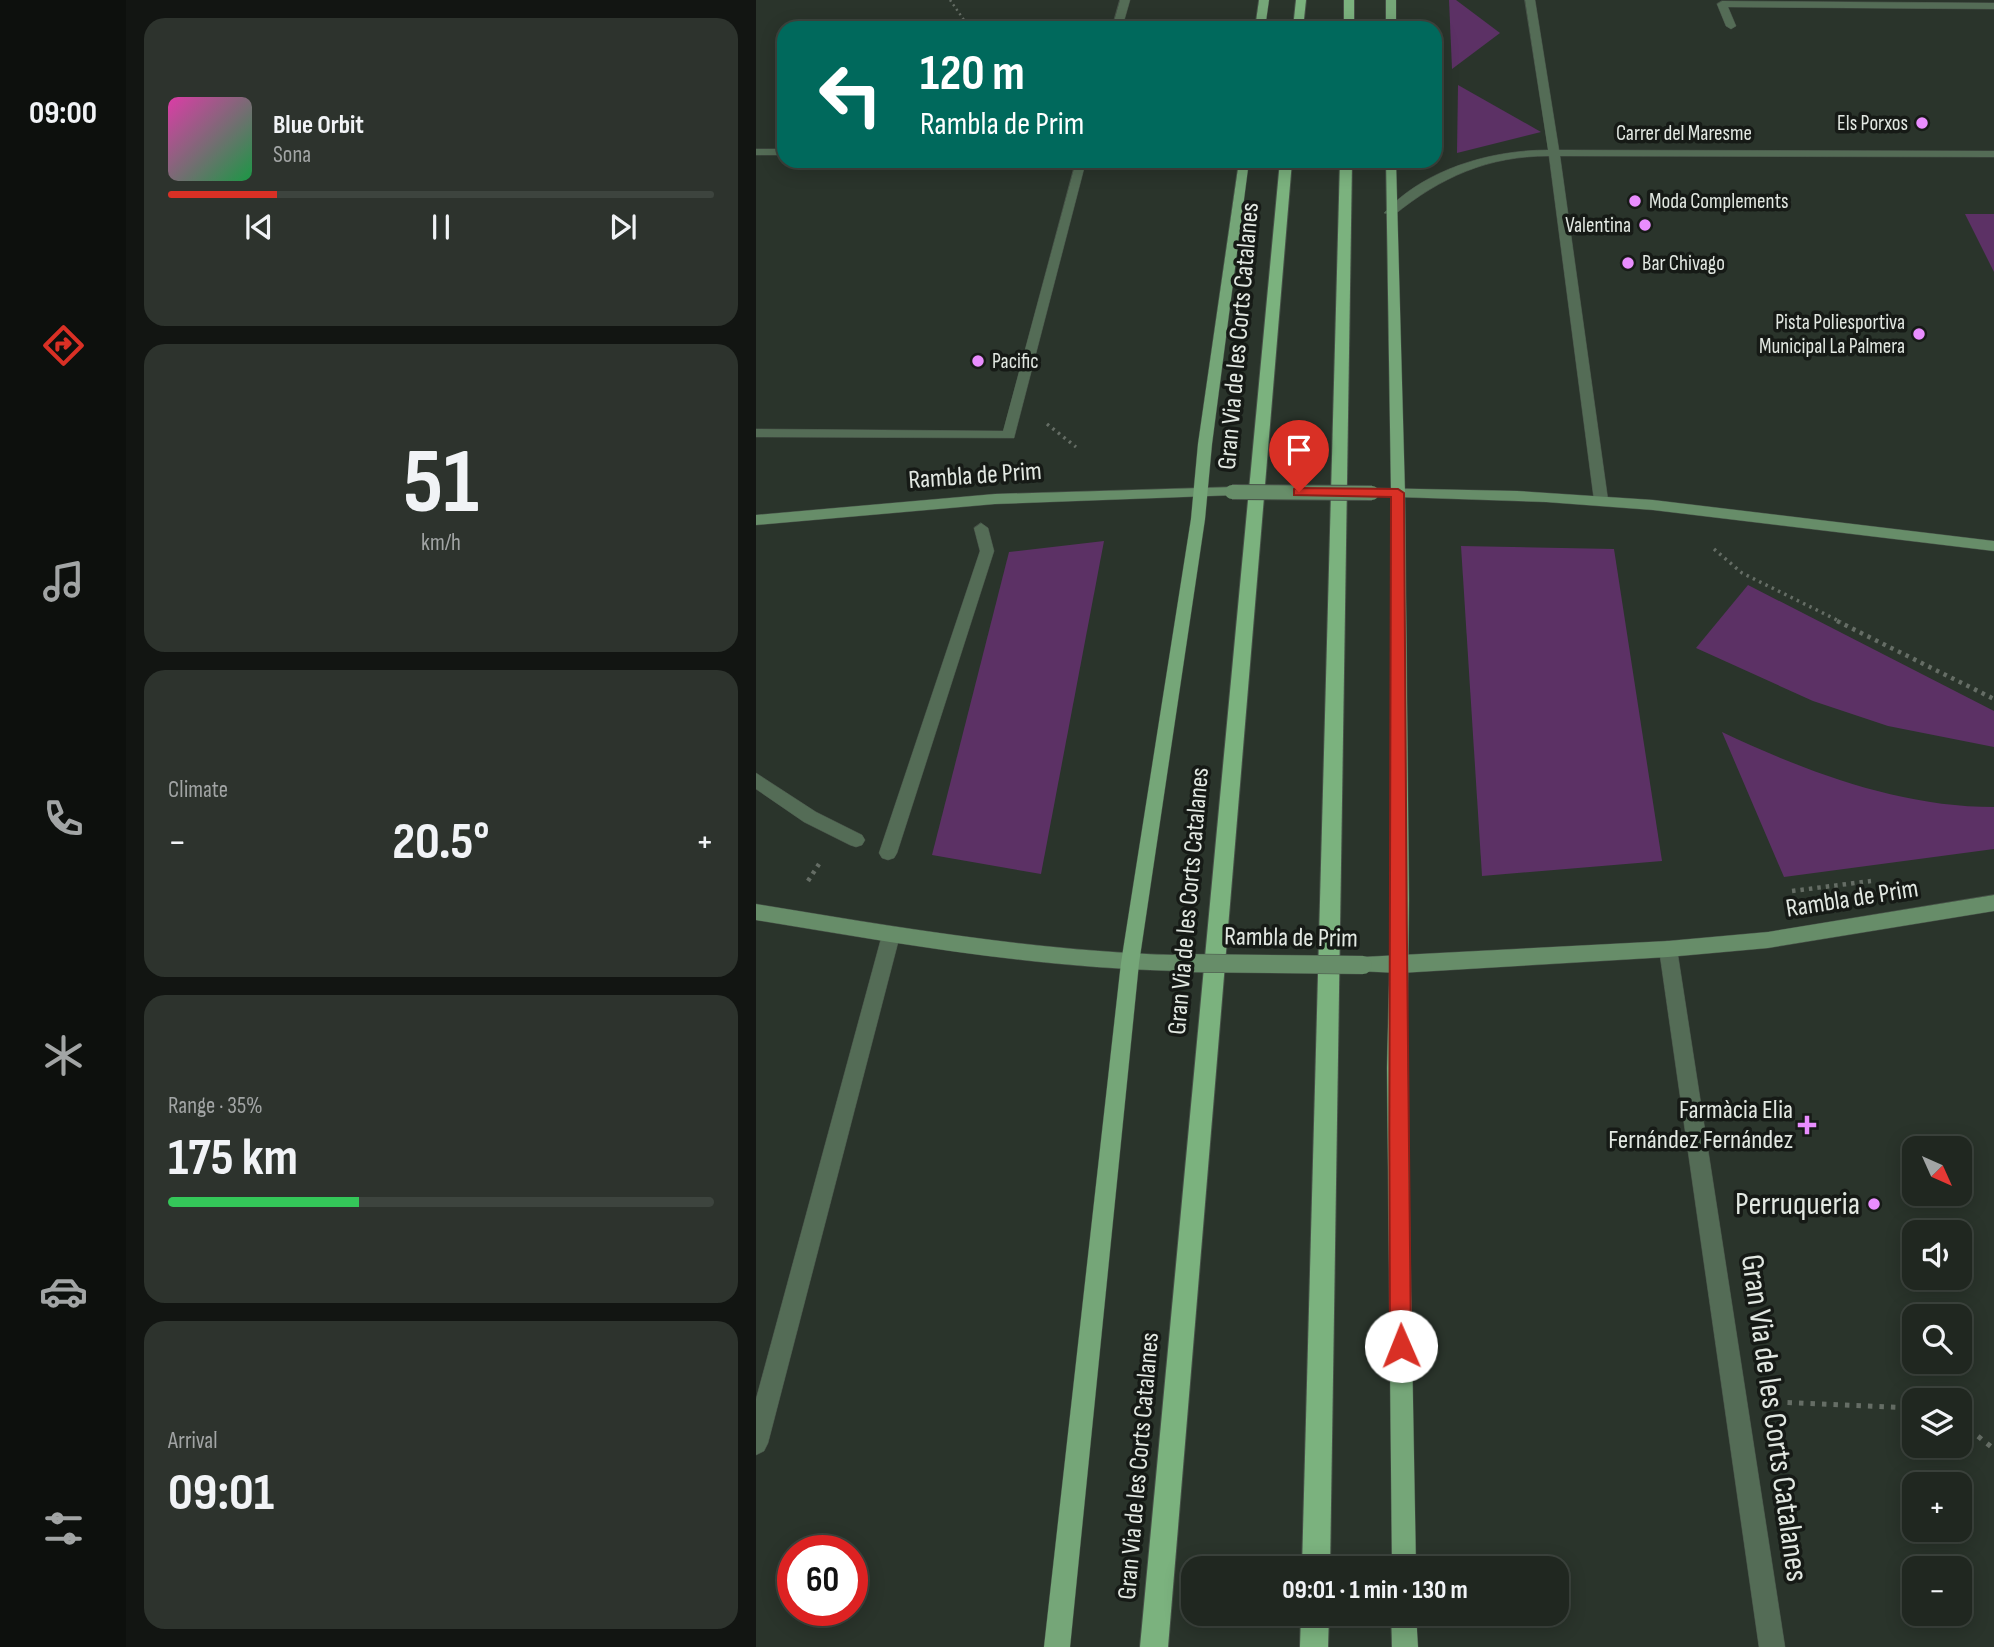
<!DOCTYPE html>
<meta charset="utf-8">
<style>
:root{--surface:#202720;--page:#2d332d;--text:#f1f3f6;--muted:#a2a5a5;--line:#3d443e;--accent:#d93025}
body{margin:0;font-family:"Sofia Sans Condensed",sans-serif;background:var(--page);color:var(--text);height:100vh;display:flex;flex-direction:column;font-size:26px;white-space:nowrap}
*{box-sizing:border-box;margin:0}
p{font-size:23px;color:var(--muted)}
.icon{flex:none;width:38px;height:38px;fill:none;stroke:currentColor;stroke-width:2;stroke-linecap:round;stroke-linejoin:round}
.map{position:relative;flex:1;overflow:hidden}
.drawer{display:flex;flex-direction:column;gap:18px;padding:18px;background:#121512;width:630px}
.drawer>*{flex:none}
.hud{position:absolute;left:21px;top:21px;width:665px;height:147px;border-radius:21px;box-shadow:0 4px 18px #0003,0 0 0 2px var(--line);background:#00695c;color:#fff;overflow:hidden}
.needle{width:46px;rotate:135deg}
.controls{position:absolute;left:1146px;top:1136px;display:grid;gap:14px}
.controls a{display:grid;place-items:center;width:70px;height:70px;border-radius:14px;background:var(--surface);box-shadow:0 4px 18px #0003,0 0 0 2px var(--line);font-size:35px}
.speed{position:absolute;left:21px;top:1535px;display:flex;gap:14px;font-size:35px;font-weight:700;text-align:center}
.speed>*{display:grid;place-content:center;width:91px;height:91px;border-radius:50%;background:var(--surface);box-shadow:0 4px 18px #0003,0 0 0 2px var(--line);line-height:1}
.speed .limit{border:10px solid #d22;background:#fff;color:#111}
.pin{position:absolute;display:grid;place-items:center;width:60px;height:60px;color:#fff;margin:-72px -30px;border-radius:50% 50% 50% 0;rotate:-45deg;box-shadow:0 0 7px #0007}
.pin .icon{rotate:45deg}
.me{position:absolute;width:77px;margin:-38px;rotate:359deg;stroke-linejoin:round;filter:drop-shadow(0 0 5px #0008)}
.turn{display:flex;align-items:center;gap:24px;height:147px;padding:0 28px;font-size:32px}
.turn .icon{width:91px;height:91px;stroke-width:2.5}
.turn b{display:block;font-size:49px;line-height:60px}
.big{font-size:52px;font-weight:700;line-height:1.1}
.drawer .widget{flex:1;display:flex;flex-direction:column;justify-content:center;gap:10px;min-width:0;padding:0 24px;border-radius:21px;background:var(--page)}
.drawer .dial{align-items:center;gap:0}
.dial b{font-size:91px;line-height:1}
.song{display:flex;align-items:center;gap:21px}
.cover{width:84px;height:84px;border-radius:10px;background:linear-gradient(135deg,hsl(320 70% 55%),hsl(140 70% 35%))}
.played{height:7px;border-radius:4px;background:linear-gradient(90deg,var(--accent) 20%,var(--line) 20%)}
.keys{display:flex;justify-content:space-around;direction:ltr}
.heat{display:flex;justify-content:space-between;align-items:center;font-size:38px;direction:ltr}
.charge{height:10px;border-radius:5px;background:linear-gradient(90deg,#34c759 35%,var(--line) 0)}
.trip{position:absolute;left:425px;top:1556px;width:388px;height:70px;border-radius:21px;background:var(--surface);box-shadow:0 4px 18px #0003,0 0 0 2px var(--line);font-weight:700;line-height:70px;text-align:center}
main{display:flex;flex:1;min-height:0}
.tab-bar{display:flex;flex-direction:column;width:126px;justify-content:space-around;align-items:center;background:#0d100d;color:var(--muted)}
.tab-bar .icon{width:49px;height:49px}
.tab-bar .on{color:var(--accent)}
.tab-bar b{font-size:32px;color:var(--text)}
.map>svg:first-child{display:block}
</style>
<main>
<nav class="tab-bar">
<b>09:00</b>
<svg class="icon on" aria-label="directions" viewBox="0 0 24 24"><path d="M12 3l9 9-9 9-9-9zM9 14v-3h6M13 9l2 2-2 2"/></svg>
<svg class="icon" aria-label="music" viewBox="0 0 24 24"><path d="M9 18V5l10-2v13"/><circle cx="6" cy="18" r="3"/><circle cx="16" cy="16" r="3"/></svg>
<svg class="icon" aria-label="phone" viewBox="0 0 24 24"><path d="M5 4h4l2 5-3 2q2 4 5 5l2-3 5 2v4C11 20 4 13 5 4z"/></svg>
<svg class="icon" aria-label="climate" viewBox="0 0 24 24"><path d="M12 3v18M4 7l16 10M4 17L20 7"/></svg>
<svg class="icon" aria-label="car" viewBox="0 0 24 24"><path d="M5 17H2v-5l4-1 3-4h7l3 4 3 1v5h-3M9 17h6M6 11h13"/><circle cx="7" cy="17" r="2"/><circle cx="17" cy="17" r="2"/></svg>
<svg class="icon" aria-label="filters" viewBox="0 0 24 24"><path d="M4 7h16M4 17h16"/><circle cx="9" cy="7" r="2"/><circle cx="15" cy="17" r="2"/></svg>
</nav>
<section class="drawer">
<div class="widget">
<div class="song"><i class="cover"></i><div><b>Blue Orbit</b><p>Sona</p></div></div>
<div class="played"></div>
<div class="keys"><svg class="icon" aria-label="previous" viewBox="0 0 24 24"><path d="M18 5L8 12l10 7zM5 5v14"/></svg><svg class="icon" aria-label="pause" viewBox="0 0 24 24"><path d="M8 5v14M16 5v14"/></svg><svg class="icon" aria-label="next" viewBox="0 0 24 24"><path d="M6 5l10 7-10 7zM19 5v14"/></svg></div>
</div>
<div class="widget dial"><b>51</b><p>km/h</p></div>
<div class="widget"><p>Climate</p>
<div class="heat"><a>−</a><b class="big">20.5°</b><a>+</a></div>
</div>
<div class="widget"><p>Range · 35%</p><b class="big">175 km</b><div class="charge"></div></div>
<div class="widget"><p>Arrival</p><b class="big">09:01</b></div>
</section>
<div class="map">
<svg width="1238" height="1647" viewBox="0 0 1238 1647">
<rect width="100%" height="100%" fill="#2a342b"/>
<g fill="#5c3165">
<path d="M693,0H700L744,33L696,69Z"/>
<path d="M702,85L785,132L701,153Z"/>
<path d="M1209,214H1238V272Z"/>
<path d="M348,541L285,874L176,855L253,552Z"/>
<path d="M705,546L858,549L906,861L726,876Z"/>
<path d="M992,585L1238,711V747L1132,726L1057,701L940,648Z"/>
<path d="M966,732C1051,772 1143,807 1238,807V849L1028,877Z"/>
</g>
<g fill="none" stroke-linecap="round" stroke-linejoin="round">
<defs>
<path id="service" d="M966,1L1238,3V9L972,7L980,26L975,29L970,26L961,4Z"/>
<g id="pedestrian">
<path d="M225,523L232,528L238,551L141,853L138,858L132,860L126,858L123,853L224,551L218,528Z"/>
<path d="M0,773L60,812L106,835L109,840L106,845L100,847L94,845L48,822L0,789Z"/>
</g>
<g id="minor">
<path d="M364,0H374L366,28H356Z"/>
<path d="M769,0H779L803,150L1238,151V157L804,156L852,500L845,505L838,500L793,156C732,156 685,177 638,215L628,213C668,169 735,150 792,150Z"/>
<rect x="0" y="149" width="28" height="6"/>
<path d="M320,161H330L258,438L0,437V429L247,431Z"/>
<path d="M135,927L142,929L144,935L12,1443L8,1451L0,1455V1399L126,935L128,929Z"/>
<path d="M912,941L919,943L921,949L1029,1647H1003L903,949L905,943Z"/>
</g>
<g id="secondary">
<path d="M476,487L483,492L481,495L239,504L0,525V515L239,494Z"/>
<path d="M616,488L761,491L897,500L1238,541V551L897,510L790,502L611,496L609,493Z"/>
<path d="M1238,895V911L1012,948L912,957L644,973L600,971L598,965L600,959L607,957L912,941L1012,932Z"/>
<path d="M0,904C140,927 279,951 421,955L428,957L430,963L428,969L421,971C279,968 140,943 0,920Z"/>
</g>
<g id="primary">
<path d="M503,0H513L509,28H499Z"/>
<rect x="630" y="0" width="10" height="28"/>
<path d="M483,161H493L456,444L449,519L383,963L314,1647H288L365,963L435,519L442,444Z"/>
<path d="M630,161H640L649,493L653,900L651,1068L660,1568H636L631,1068L635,900V493Z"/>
<path d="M635,1614H660L662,1647H636Z"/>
</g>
<g id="trunk">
<path d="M540,0H550L547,28H537Z"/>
<rect x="588" y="0" width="10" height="28"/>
<path d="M524,161H536L412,1647H384Z"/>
<path d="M584,161H596L574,1568H546Z"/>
<path d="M545,1614H573L572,1647H544Z"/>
</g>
</defs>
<use href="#service" stroke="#475148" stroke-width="1"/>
<use href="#pedestrian" stroke="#475148" stroke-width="1"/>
<use href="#minor" stroke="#475148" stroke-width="1"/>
<use href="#secondary" stroke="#475148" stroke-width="1"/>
<use href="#primary" stroke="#475148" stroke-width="1"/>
<use href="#trunk" stroke="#475148" stroke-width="2"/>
<path stroke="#656d65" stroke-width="2.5" stroke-dasharray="2 3.5" stroke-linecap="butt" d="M194,0L208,20L205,28"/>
<g stroke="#656d65" stroke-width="3.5" stroke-dasharray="2.5 4.5" stroke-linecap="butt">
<path d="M291,424L320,447"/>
<path d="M958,549L986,573L1085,622"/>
</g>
<g stroke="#656d65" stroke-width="4.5" stroke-dasharray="3.5 5" stroke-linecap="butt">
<path d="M1081,621L1238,699"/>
<path d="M52,881L63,864"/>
<path d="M1036,891L1115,881"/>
</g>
<g stroke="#656d65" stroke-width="5" stroke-dasharray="4.5 7" stroke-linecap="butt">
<path d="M1020,1402L1158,1408"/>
<path d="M1204,1422L1238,1449"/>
</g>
<use href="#service" fill="#546c56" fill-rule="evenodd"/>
<use href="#pedestrian" fill="#546c56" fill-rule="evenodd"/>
<use href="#minor" fill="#546c56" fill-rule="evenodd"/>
<use href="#secondary" fill="#678d69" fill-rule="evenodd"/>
<use href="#primary" fill="#75a678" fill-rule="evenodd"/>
<use href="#trunk" fill="#7bb27e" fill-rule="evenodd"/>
<defs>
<path id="secondary-bridge-far1" d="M476,492L616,493"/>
<path id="secondary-bridge" d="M421,963L607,965"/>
</defs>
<use href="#secondary-bridge-far1" stroke="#475148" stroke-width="16" stroke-linecap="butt"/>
<use href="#secondary-bridge" stroke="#475148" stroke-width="19" stroke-linecap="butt"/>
<use href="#secondary-bridge-far1" stroke="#678d69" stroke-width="14"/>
<use href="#secondary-bridge" stroke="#678d69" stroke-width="18"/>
</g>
<path fill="#d93025" stroke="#8d1f18" stroke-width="2" d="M543,488L642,489L648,493C651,777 650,1062 655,1346L652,1353L645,1356L637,1353L634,1346C632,1063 635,780 635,497L538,495V489Z"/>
<g fill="#e98dfe" stroke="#161a16" stroke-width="2.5">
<circle cx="1166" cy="123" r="7"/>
<circle cx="879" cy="201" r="7"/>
<circle cx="889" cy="225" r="7"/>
<circle cx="872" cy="263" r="7"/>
<circle cx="1163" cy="334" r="7"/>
<circle cx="222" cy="361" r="7"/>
<path d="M1047.5 1114.5h7v7h7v7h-7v7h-7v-7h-7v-7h7z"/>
<circle cx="1118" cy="1204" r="7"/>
</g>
<g text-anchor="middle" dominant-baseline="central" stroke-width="7" stroke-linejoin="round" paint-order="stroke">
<g font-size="21" fill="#e2e8e2" stroke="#161a16" text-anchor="end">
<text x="1152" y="123">Els Porxos</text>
<text x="893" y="201" text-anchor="start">Moda Complements</text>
<text x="875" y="225">Valentina</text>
<text x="886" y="263" text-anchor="start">Bar Chivago</text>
<text x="1149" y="322">Pista Poliesportiva<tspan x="1149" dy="24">Municipal La Palmera</tspan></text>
<text x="236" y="361" text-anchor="start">Pacific</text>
</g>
<g font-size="21" fill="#e2e8e2" stroke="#161a16">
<text x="928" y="133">Carrer del Maresme</text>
</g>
<g font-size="26" fill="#e2e8e2" stroke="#161a16">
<text transform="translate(483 336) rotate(-85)">Gran Via de les Corts Catalanes</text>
<text transform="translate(219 476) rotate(-4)">Rambla de Prim</text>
<text transform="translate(1096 899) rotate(-9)">Rambla de Prim</text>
<text transform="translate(433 901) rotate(-85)">Gran Via de les Corts Catalanes</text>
<text transform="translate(535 938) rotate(1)">Rambla de Prim</text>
<text transform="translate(383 1466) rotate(-85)">Gran Via de les Corts Catalanes</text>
</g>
<g font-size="26" fill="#e2e8e2" stroke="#161a16" text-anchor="end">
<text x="1037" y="1110">Farmàcia Elia<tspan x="1037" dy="30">Fernández Fernández</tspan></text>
</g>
<g font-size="32" fill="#e2e8e2" stroke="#161a16" text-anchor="end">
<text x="1104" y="1204">Perruqueria</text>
</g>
<g font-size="32" fill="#e2e8e2" stroke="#161a16">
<text transform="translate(1018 1418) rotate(82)">Gran Via de les Corts Catalanes</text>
</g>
</g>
</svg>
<div class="controls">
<a><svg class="needle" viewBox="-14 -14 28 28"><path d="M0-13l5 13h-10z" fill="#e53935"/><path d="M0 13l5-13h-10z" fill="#a2a5a5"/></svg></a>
<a><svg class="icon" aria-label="sound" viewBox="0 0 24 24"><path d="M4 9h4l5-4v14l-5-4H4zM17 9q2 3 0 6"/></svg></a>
<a><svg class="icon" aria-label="search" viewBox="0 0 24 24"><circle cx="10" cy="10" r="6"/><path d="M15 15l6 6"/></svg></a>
<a><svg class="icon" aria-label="layers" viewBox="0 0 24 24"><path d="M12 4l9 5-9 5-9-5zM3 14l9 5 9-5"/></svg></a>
<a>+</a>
<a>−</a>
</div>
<div class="speed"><div class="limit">60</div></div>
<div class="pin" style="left:543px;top:492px;background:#d93025"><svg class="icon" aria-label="arrive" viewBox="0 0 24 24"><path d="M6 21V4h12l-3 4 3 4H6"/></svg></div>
<svg class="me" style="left:645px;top:1346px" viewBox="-20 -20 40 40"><circle r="19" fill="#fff"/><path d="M0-13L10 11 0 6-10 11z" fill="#d93025"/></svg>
<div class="trip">09:01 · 1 min · 130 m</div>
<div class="hud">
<div class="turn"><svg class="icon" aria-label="left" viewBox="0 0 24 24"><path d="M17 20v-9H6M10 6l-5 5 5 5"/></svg><div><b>120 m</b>Rambla de Prim</div></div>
</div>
</div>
</main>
